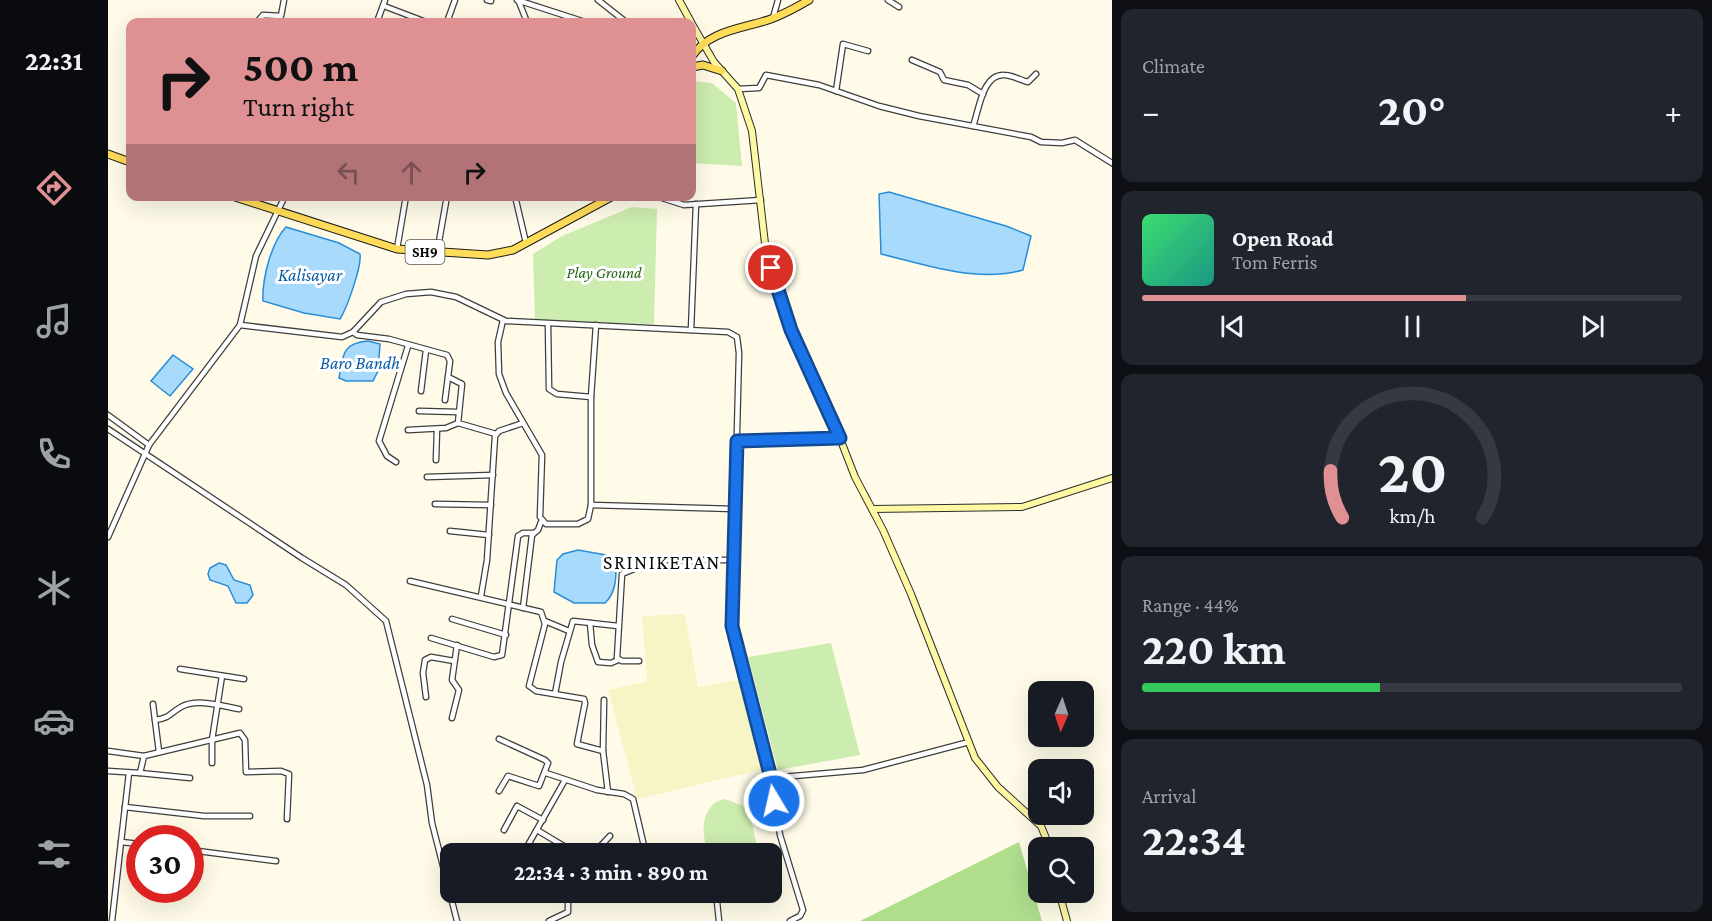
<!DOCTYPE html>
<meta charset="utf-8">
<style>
:root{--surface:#171b24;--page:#20242c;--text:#f1f3f6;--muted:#9ea1a6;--line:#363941;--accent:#de9093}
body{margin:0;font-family:"Crimson Pro",serif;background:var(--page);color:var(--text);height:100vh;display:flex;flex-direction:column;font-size:22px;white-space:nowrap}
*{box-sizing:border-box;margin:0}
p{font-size:20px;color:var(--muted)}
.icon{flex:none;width:33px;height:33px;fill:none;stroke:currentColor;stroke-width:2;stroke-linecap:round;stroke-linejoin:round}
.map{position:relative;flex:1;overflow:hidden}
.drawer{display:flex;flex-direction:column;gap:9px;padding:9px;background:#0d0f14;width:600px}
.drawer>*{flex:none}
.guide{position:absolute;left:18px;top:18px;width:570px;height:183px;border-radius:12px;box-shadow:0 6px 24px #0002;background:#de9093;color:#111;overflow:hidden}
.needle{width:39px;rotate:183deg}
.fabs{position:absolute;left:920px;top:681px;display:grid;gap:12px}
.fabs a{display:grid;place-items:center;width:66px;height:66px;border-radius:12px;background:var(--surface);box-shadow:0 6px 24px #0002;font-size:30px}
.speed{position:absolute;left:18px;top:825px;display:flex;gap:12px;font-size:30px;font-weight:700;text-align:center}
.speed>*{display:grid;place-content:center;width:78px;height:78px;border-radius:50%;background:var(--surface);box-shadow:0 6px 24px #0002;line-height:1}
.speed .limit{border:9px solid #d22;background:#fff;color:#111}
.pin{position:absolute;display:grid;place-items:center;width:51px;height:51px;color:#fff;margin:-26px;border:3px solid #fff;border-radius:50%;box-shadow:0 2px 6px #0007}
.me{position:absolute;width:66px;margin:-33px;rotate:351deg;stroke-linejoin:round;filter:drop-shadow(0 0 4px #0008)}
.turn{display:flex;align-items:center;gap:21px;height:126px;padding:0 18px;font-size:27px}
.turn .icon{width:78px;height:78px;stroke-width:2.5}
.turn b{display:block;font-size:42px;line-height:51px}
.lanes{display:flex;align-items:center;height:57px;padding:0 18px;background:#0003;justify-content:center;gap:30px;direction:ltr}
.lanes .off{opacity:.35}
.big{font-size:45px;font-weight:700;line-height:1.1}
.drawer .tile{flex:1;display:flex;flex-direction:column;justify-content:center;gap:9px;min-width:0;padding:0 21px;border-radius:12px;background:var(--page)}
.drawer .dial{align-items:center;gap:0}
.dial svg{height:156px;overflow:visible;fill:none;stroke:var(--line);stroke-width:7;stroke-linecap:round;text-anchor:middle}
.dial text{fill:var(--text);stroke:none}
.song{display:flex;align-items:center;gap:18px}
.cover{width:72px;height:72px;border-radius:9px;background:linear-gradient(135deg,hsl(140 70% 55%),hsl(170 70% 35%))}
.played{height:6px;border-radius:3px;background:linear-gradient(90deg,var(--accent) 60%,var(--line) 60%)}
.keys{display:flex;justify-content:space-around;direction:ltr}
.heat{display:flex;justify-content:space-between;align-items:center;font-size:33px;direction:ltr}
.charge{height:9px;border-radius:4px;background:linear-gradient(90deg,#34c759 44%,var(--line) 0)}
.trip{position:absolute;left:332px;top:843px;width:342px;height:60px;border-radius:12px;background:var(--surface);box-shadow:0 6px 24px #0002;font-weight:700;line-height:60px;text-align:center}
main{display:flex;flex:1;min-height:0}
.dock{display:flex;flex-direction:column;width:108px;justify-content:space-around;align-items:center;background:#090b0e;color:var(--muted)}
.dock .icon{width:42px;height:42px}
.dock .active{color:var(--accent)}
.dock b{font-size:27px;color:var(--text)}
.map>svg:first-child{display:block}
</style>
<main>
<nav class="dock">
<b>22:31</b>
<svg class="icon active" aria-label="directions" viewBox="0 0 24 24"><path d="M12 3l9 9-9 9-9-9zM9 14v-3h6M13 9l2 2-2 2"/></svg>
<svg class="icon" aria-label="music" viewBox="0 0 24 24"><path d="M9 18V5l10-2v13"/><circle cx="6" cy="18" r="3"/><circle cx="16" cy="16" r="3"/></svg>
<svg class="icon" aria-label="phone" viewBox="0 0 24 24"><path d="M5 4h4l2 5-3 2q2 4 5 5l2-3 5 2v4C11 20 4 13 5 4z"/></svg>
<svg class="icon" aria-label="climate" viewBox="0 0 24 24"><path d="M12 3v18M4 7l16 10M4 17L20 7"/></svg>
<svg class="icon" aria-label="car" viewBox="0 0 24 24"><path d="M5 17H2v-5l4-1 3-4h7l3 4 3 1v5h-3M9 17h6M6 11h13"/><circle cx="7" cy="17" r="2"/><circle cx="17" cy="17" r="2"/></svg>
<svg class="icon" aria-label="filters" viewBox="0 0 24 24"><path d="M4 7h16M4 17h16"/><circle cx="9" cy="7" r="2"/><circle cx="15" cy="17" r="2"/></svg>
</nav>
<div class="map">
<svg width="1004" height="921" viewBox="0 0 1004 921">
<rect width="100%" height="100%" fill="#fffbe8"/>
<path fill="#f7f5c6" d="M577,614L590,687L635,679L657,769L529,799L500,690L539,681L534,616Z"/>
<g fill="#cdecaf">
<path d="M584,81L604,83L628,103L634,166L584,163Z"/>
<path d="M524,207L549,209L546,324L427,322L425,254L454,236Z"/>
<path d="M723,643L752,755L670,770L640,657Z"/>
<path d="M617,799L641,808L650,853H602C591,837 593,802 617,799Z"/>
</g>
<path fill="#afde8d" d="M911,842L934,921H752Z"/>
<g fill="#a8dafc" stroke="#288dd9" stroke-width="1.5">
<path d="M781,192L898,226L923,236L915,270C867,283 820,265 773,254L771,194Z"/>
<path d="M178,227L231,243L252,254C254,266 239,308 232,319L196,313L155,301C154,279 163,243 178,227Z"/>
<path d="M260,341L272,344L270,371L265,381H238L231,378C235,355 234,343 260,341Z"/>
<path d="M65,355L85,369L62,396L43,381Z"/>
<path d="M470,550L498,555L507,560C509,575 509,592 497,603H466L446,592L449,560L455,554Z"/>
<path d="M111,563L118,565L126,580L142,585L145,595L139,603H128L120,586L102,580L100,574L102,568Z"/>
</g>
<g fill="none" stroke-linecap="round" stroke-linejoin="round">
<defs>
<g id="street">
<path d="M379,0L383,1"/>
<path d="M409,0L477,22"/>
<path d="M490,0L518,22"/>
<path d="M780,0L791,7"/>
<path d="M411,2L419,22"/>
<path d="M276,6L318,22"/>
<path d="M665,18L670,0"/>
<path d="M149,22L155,15L173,16L176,0"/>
<path d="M269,22L277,0"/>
<path d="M339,22L347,0"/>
<path d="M804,60L832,72L836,80L860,85L875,94"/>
<path d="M630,89L651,88L658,75L711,85L771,106L811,116L923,137L933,142L954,143L967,140L1004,163"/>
<path d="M728,91L735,44L760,51"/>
<path d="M865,126C871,111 874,74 896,75C904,75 912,80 920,82L928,74"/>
<path d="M407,196L418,243"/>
<path d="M548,196L576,205L653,200"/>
<path d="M289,249L298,196"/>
<path d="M329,253L339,196"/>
<path d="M395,320L390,342L391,374L398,393L434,455L432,517L438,524H470L480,519L483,505V397L488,325"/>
<path d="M440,324L441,389L449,394L483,397"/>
<path d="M132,325L234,337L245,332L273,302L298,294L323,292L348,297L398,321L620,332L629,337L631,353L624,626L663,778L672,835L695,910L692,916L682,921"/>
<path d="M583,330L588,204"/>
<path d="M245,332L249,335L281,339L339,355L342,361L340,377L354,384L350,423L388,434"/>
<path d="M313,391L318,350"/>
<path d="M337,400L340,377"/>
<path d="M311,411L350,412"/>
<path d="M0,415L41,445"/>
<path d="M0,429L194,558L238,585L278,621L319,785L324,823L349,921"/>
<path d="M300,430L338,428L350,423"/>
<path d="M629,441L732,438"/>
<path d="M328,460L329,429"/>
<path d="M288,462L279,456L271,441L300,346"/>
<path d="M319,477L385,475"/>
<path d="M327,504L383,505"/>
<path d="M483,505L627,509"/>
<path d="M342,531L381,535"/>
<path d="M0,537L41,445L132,325L148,256L177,196"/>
<path d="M302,581L433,612L437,624L421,686L428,691L476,699L477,703L469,744L495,751"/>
<path d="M373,596L379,560L387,436L391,431L415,423"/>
<path d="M415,608L424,535L430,530L433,522"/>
<path d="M344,619L398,635"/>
<path d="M437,621L461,631"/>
<path d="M482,623L484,645L490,662L503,663L510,660"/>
<path d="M323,638L386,657L394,655L410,536L415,533H425"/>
<path d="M531,661H514L509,658L514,574L548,560H626"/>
<path d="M72,669L136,679"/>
<path d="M447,694L453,662L465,621L510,626"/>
<path d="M318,697L315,673L317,660L323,657L346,661"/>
<path d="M496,700L495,751L500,792"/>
<path d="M45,704L51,752"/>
<path d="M344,718L351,690L344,680L349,645"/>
<path d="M47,720C62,718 61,714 73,707C89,698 114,706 131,709"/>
<path d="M391,739L437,760L440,763L431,786L400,776L391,791"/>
<path d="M0,751L36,756"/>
<path d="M104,763V740L114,676"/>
<path d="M0,771L32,773L36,756L132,733L137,740L138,772L173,771L181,774L179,819"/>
<path d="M21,773L13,842L32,844"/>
<path d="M32,773L82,778"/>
<path d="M438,773L489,790L516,794L525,799L536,846L519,854"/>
<path d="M663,778L755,770L861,742"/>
<path d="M17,807L96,816H142"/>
<path d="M396,830L409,806L435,820"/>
<path d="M429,830L459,848"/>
<path d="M420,845L457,780"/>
<path d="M82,850L168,861"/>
<path d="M485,854L502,836"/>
<path d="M608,892L611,921"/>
<path d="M4,921L13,842"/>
<path d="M441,921L460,912V902L470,892"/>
</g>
<g id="secondary">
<path d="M571,0L583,22"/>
<path d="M584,24L606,62L630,89L644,131L658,252L683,330L721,410L747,477L775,530L803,594L867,758L890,787L933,826L942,848"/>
<path d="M764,509L914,507L1004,478"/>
<path d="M951,892L959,921"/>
</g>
<g id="primary">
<path d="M584,56C602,30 634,29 663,19C676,14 689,7 701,0"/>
<path d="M584,67L595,65L614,71"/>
<path d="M0,154L22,162"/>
<path d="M124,196L289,249L380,255L405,250L505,196"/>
</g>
</defs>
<use href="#street" stroke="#3e3e3e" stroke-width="7"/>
<use href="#secondary" stroke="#2d2d2d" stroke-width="8"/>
<use href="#primary" stroke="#1c1c1c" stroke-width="9"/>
<use href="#street" stroke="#fff" stroke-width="4.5"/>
<use href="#secondary" stroke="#fff8a3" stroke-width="6"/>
<use href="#primary" stroke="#ffdc58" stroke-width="7"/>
</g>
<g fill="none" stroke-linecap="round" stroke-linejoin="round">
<defs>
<path id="route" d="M663,268L683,330L732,438L629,441L624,626L663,778L666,801"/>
</defs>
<use href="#route" stroke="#114b97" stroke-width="15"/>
<use href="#route" stroke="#1a73e8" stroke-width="10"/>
</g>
<g text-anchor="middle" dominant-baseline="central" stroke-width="6" stroke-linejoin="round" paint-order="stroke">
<rect fill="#fff" stroke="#545454" stroke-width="1.5" x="297.5" y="240" width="39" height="24" rx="4.5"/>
<g font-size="15" font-weight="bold" fill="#0b0b0b">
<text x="317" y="252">SH9</text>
</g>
<g font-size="16" font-style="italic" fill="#256716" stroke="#fff">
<text x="496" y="272">Play Ground</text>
</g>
<g font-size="18" font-style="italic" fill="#0a5da6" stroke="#fff">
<text x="202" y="275">Kalisayar</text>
<text x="252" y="363">Baro Bandh</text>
</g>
<g font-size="20" letter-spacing="1.5" fill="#0b0b0b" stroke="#fff">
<text x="554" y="562">SRINIKETAN</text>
</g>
</g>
</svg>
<div class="fabs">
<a><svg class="needle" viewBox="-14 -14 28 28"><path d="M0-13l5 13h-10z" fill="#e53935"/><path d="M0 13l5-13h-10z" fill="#9ea1a6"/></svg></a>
<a><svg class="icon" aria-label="sound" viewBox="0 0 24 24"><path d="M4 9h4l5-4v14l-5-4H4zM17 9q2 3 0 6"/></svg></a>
<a><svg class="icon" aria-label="search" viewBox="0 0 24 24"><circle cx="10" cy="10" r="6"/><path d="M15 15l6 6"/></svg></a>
</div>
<div class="speed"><div class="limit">30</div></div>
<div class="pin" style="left:663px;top:268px;background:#d93025"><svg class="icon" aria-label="arrive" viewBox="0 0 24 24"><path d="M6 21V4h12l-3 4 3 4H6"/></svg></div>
<svg class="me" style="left:666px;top:801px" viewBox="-20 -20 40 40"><circle r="17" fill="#1a73e8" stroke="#fff" stroke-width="3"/><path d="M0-11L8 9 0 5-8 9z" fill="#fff"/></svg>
<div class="trip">22:34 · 3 min · 890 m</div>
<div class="guide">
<div class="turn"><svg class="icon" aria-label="right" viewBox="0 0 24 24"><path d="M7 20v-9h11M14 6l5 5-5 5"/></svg><div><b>500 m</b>Turn right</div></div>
<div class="lanes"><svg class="icon off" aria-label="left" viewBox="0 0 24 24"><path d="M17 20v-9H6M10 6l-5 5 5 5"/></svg><svg class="icon off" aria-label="ahead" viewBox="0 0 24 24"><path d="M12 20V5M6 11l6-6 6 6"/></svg><svg class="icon" aria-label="right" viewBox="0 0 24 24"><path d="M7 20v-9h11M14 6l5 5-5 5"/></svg></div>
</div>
</div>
<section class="drawer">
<div class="tile"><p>Climate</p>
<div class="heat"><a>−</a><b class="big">20°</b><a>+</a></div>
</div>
<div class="tile">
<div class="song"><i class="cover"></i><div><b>Open Road</b><p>Tom Ferris</p></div></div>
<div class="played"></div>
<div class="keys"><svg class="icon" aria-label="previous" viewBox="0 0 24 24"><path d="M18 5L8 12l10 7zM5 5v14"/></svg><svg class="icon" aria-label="pause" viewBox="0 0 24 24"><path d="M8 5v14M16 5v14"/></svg><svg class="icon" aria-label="next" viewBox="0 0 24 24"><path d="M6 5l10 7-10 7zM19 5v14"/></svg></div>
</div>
<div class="tile dial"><svg viewBox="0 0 100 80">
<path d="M14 69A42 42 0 1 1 86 69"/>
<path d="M14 69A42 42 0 0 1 8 45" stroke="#de9093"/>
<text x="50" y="56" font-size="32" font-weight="700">20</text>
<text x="50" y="72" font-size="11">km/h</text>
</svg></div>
<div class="tile"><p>Range · 44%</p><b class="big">220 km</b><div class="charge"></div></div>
<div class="tile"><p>Arrival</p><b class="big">22:34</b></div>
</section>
</main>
